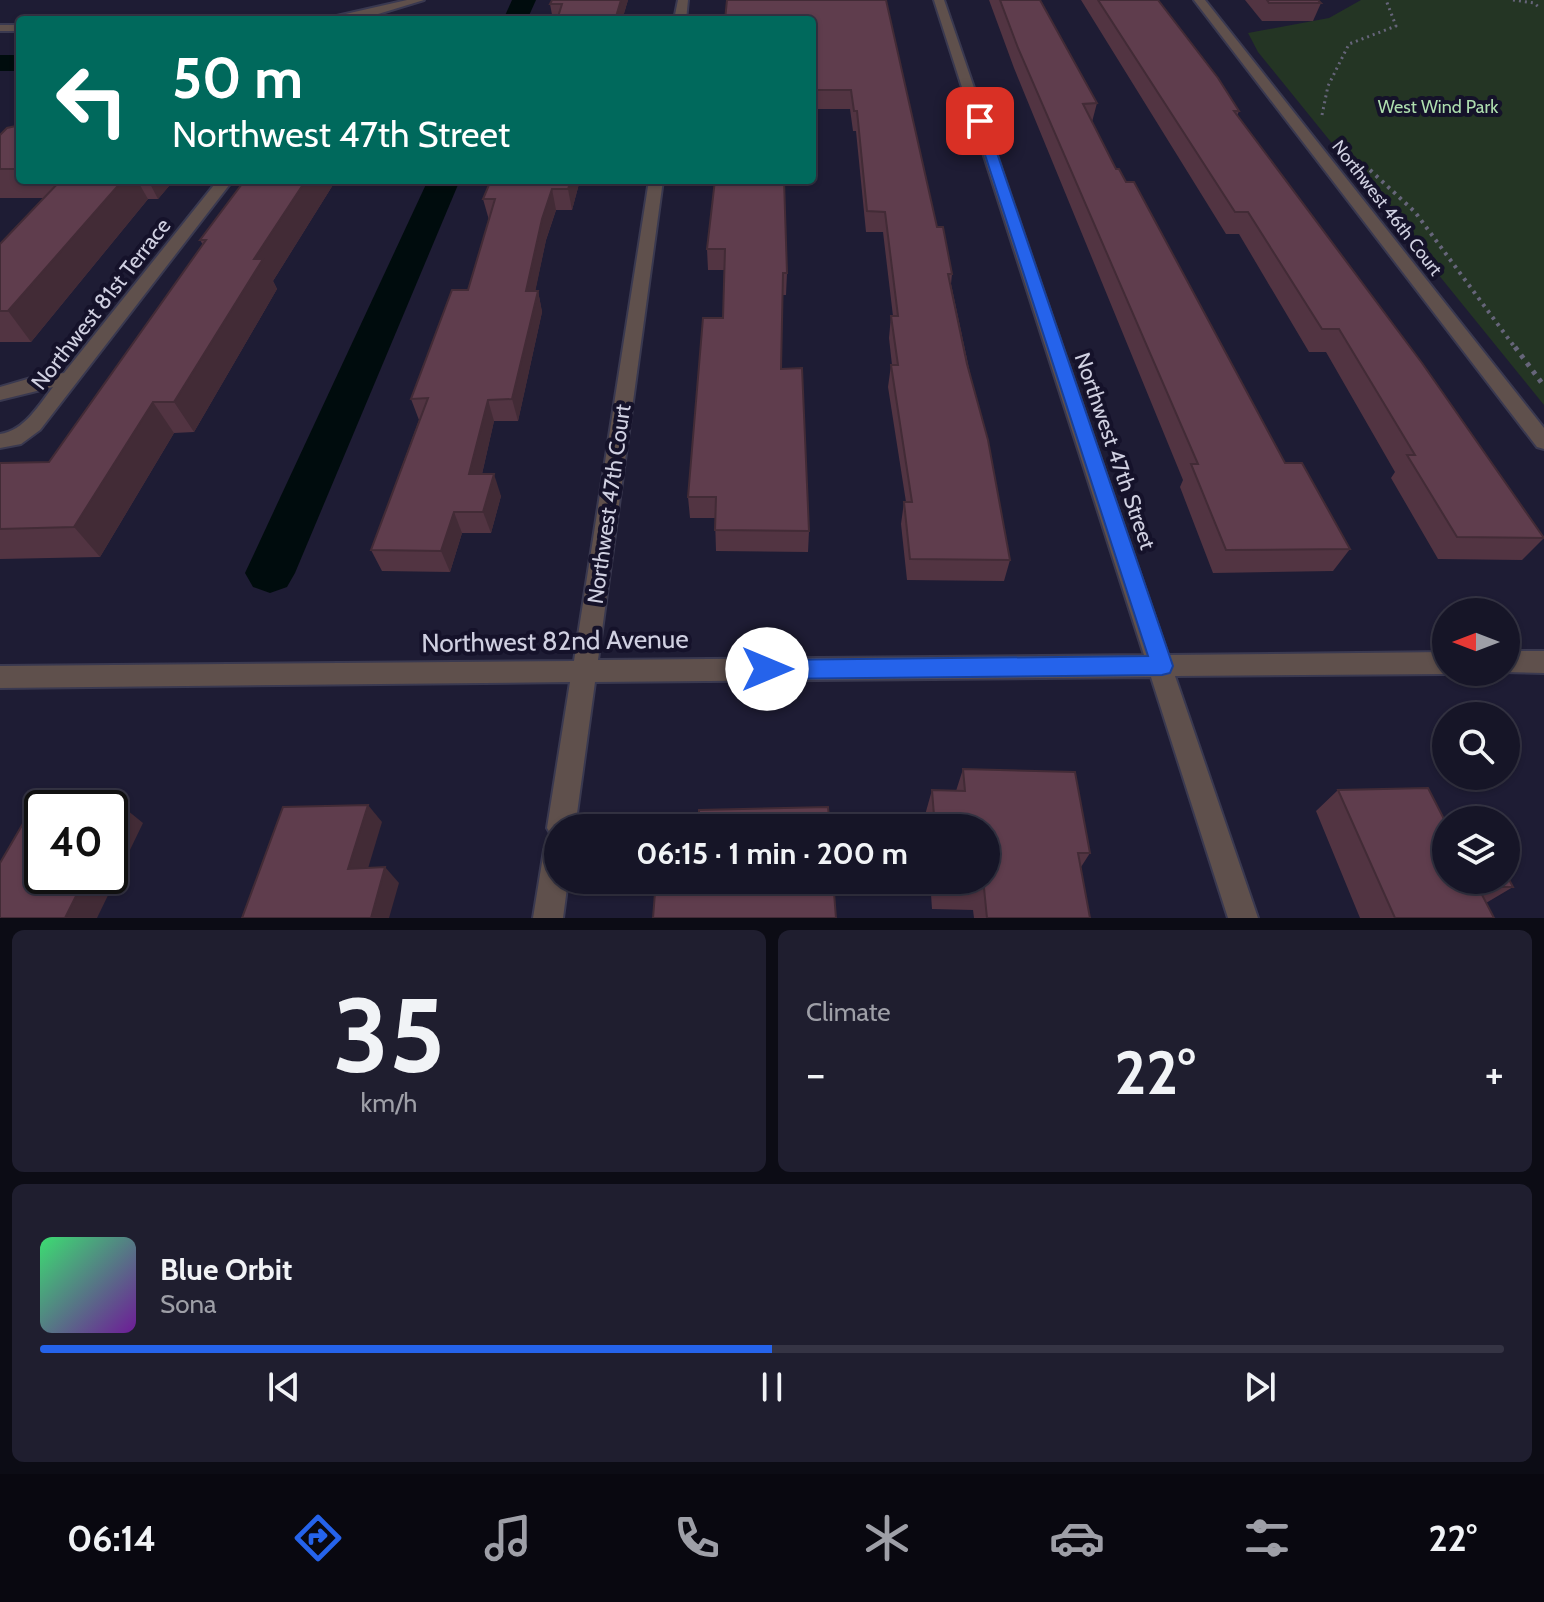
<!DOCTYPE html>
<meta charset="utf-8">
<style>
:root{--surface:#161527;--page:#1f1e2f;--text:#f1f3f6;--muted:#9e9fa7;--line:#353444;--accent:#2563eb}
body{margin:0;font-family:Cabin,sans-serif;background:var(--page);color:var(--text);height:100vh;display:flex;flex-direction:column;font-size:30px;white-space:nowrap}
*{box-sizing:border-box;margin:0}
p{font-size:26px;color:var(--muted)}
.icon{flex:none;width:44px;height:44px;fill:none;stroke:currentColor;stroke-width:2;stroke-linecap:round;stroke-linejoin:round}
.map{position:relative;height:918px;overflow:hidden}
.drawer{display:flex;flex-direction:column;gap:12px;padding:12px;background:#0c0c15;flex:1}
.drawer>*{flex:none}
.banner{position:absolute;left:16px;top:16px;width:800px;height:168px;border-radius:8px;box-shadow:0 2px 6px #0004,0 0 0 2px var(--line);background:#00695c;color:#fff;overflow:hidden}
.needle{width:52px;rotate:270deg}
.buttons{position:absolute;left:1432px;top:598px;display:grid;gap:16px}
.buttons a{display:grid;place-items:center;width:88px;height:88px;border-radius:50%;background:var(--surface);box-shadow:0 2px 6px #0004,0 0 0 2px var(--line);font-size:40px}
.speed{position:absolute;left:24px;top:790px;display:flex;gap:16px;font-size:40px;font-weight:700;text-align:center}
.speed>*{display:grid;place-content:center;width:104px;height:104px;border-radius:50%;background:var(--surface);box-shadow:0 2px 6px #0004,0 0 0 2px var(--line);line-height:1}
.speed .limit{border:4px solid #111;border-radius:12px;background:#fff;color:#111}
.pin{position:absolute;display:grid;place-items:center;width:68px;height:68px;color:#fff;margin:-34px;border-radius:16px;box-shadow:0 4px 12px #0006}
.me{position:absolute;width:88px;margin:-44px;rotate:90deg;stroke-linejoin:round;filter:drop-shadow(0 0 6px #0008)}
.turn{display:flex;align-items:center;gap:28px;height:168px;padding:0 24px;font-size:36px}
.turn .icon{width:104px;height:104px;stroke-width:2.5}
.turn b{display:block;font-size:56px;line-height:68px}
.big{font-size:60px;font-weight:700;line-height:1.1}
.drawer .card{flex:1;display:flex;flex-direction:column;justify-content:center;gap:12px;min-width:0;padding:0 28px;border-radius:12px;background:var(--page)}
.drawer .dial{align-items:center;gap:0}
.dial b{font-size:104px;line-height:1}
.song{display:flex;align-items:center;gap:24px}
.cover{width:96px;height:96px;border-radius:12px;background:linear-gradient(135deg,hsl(140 70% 55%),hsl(280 70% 35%))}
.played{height:8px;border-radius:4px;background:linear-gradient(90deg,var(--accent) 50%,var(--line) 50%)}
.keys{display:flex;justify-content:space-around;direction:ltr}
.heat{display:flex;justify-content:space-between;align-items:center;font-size:44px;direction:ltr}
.drawer .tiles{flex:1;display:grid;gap:12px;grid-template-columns:1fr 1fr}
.card:last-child{grid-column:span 2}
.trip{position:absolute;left:544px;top:814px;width:456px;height:80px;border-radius:40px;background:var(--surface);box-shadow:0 2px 6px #0004,0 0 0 2px var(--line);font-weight:700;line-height:80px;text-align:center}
.tabs{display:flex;height:128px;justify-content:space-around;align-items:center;background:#090810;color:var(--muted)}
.tabs .icon{width:56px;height:56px}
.tabs .active{color:var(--accent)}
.tabs b{font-size:36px;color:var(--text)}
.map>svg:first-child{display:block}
</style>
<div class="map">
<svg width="1544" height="918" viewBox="0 0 1544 918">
<rect width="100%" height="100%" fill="#1e1c34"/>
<path fill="#243524" d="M1361,0H1544V405L1258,52L1248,33L1329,18Z"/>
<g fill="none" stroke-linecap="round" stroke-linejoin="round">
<g fill="#000c0d" fill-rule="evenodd">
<path d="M512,0H536L527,20H503Z"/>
<rect x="0" y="55" width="20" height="16"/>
<path d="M428,180H460L295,573L287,587L270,593L253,587L245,573Z"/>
</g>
<defs>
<g id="minor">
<path d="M407,0H424L365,18L319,20Z"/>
<path d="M678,0H688L686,20H674Z"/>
<path d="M934,0H944L1168,655L1446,652V672H1450L1446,674L1175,676L1258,918H1228L1151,677L595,682L575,828H558V880H568L563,918H533L544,850L548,840L553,838L547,828L570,682L0,688V666L574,661L649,180H663L598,660L1144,655Z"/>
<path d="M1194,0H1205L1544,428V449L1537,447Z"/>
<rect x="0" y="25" width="20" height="6"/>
<path d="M218,180H233L40,430L21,444L0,448V434C24,431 39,405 53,387L0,400V387L31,378L64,373Z"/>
<path d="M1506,651H1544V673L1504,672Z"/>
</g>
</defs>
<use href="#minor" stroke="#3a3950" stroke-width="4"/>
<g stroke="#66657a" stroke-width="3" stroke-dasharray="2 4" stroke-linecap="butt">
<path d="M1513,0L1534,3L1540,8"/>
<path d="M1322,115L1328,86L1349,44L1396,26L1386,0"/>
</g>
<path stroke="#66657a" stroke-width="4" stroke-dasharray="3 5" stroke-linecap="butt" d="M1370,170L1415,212L1516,349"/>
<path stroke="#66657a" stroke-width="5" stroke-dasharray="4 6" stroke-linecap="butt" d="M1515,347L1544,386"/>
<use href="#minor" fill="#5f504c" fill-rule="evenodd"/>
</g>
<g fill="#523442">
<path d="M552,0H628L622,20H553L550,4Z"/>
<path d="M886,0L937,227L952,274L951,284L1010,560L1004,581L907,580L901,524L904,502H906L888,387L891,365H892L889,338L891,316H893L883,232H866L856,131H853L850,109H812V20Z"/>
<path d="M989,0H1040L1097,103L1092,122L1116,169L1126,182L1285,463L1350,549L1333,571L1213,573L1180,487L1183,480L1014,68Z"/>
<path d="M1081,0H1158L1239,111L1237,116L1544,538L1522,560L1438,559L1391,478L1395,472L1326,352H1309L1239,234H1226Z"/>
<path d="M1245,0H1318L1321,3L1313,21H1262Z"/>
<path d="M20,125V180H174L158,199H148L31,342H0V244L44,198H0V135Z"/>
<path d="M245,180H336L273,281L277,289L194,432L174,433L100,557L0,559V463L49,462L203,245L200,240Z"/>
<path d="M491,180H580L572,210H556L546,240L535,291H538L542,312L518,421H494L482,474L501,496L491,533H462L450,572L382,571L371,550L419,420L411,399L468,290L489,220L483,199Z"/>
<path d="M715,180L787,273L786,295H783L781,369L809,531L808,552L716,551L715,518H690L688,497L723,318L724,270H708L707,249Z"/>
<path d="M963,769L1090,853L1081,867L1090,918H974L973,910L932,909L930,880H986V828H926L925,815L932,790L956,791Z"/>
<path d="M1338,790L1445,823L1513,887L1486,903L1494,918H1360L1316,811Z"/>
</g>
<g fill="#422b36">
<path d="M621,0H628L622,20H615Z"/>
<path d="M123,180H137L148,199L31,342L8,311Z"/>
<path d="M148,180H174L158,199Z"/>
<path d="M306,180H336L273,281L277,289L194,432L174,402L254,259Z"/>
<path d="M571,180H580L572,210L568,189Z"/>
<path d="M552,189L556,210L546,240L531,312L526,291L542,219Z"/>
<path d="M538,291L542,312L518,421L512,399Z"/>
<path d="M488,400L494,421L477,496L469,474Z"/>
<path d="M153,402L174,433L100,557L74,527Z"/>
<path d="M494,474L501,496L491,533L483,512Z"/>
<path d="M454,512L462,533L450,572L441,551Z"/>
<path d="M368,805L382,822L363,885L348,869Z"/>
<path d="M122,806L143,823L97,918H65L86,876H110V829Z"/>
<path d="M385,867L399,883L389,918H371Z"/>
</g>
<g fill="#5f3d4d" stroke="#422b36" stroke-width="2">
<path d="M552,0H621L615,20H557L562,4H550Z"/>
<path d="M727,0H886L937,227H943L952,274H948L967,364L988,440L1010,560L910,559L904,502H912L891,365H898L891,316H898L885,212L867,211L857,111H854L851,90H812V20H725Z"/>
<path d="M1000,0H1040L1097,103L1083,104L1116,169H1119L1126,182H1134L1285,463H1302L1350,549L1226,550L1191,464H1198L1018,48Z"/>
<path d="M1098,0H1158L1218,78L1239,111H1234L1422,363L1544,538L1457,537L1407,455H1415L1339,329H1322L1248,212H1235Z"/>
<path d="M1267,0H1318L1321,3H1269Z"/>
<path d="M20,125V169H0V135L7,128Z"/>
<path d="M61,180H123L8,311H0V244Z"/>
<path d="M245,180H306L254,259H263L174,402H153L74,527L0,529V463L49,462L206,240H200Z"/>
<path d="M491,180H571L568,189H552L542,219L526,291H538L512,399L488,400L469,474H494L483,512H454L441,551L371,550L428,398L411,399L452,290H468L495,199H483Z"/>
<path d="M715,180H784L787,273H783L781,369L802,368L809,531L715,530L716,497H688L703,318H723L725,249H707Z"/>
<path d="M963,769L1075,772L1090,853H1078L1090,918H987L984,888L940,887V880H986V828H935L932,790L965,791Z"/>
<path d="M1428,788L1446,823V880H1506V874L1513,887H1478L1494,918H1395L1338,790Z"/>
<path d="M35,803L122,806L110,829V808H42V876H86L65,918H0V863Z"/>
<path d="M368,805L348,869L385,867L371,918H242L283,807Z"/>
<path d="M828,807L830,828H699V810Z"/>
<path d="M656,880H833L836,918H653Z"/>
</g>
<path fill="#2563eb" stroke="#184099" stroke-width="2" d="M980,117L986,121L1173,666L1170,673L1162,675L767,679L760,676L756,669L760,663L767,660L1148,656L974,121Z"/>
<g text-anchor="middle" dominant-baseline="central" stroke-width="8" stroke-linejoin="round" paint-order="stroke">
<g font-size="18" fill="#aedeaf" stroke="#15122a">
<text x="1438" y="107">West Wind Park</text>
</g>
<g font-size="18" fill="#d0d0e1" stroke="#15122a">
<text transform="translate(1387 208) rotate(52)">Northwest 46th Court</text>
</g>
<g font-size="22" fill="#d0d0e1" stroke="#15122a">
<text transform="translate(101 304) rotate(-52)">Northwest 81st Terrace</text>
<text transform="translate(1115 451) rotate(71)">Northwest 47th Street</text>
<text transform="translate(609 504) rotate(-82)">Northwest 47th Court</text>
</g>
<g font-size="26" fill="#d0d0e1" stroke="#15122a">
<text transform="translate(555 641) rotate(-1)">Northwest 82nd Avenue</text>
</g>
</g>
</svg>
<div class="buttons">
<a><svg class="needle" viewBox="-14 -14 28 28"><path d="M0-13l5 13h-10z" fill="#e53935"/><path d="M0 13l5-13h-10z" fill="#9e9fa7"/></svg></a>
<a><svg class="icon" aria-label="search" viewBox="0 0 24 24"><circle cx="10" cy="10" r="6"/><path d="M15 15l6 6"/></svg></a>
<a><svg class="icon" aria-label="layers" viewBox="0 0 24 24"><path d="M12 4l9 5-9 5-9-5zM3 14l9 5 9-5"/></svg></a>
</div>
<div class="speed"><div class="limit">40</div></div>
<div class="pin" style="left:980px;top:121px;background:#d93025"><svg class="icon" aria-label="arrive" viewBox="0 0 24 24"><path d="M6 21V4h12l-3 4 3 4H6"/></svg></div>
<svg class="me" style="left:767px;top:669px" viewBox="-20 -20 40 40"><circle r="19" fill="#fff"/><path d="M0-13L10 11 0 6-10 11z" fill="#2563eb"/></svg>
<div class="trip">06:15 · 1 min · 200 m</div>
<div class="banner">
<div class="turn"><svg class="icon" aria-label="left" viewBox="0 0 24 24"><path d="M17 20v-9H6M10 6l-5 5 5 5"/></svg><div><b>50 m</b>Northwest 47th Street</div></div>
</div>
</div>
<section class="drawer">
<div class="tiles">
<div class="card dial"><b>35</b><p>km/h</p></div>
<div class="card"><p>Climate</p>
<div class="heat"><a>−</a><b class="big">22°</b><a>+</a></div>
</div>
<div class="card">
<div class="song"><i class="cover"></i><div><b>Blue Orbit</b><p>Sona</p></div></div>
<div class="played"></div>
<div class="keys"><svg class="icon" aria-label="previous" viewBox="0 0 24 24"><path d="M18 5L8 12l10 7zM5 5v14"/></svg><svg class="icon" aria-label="pause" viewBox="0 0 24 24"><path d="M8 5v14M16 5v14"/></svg><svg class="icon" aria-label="next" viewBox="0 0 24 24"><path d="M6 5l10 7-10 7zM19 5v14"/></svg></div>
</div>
</div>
</section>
<nav class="tabs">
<b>06:14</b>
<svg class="icon active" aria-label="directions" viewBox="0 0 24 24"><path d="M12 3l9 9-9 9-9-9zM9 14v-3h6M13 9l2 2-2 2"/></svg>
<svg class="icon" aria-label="music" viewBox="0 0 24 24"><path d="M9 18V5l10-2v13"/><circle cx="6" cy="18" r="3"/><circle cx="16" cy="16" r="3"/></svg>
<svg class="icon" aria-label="phone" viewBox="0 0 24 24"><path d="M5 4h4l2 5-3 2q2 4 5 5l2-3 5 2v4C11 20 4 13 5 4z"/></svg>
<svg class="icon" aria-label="climate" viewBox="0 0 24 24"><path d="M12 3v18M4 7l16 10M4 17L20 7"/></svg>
<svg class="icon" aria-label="car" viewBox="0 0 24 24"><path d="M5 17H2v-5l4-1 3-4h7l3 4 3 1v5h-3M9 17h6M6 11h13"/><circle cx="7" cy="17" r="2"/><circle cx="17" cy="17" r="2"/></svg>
<svg class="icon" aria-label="filters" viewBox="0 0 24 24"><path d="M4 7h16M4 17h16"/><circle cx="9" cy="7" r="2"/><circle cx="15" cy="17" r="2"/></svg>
<b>22°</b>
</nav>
